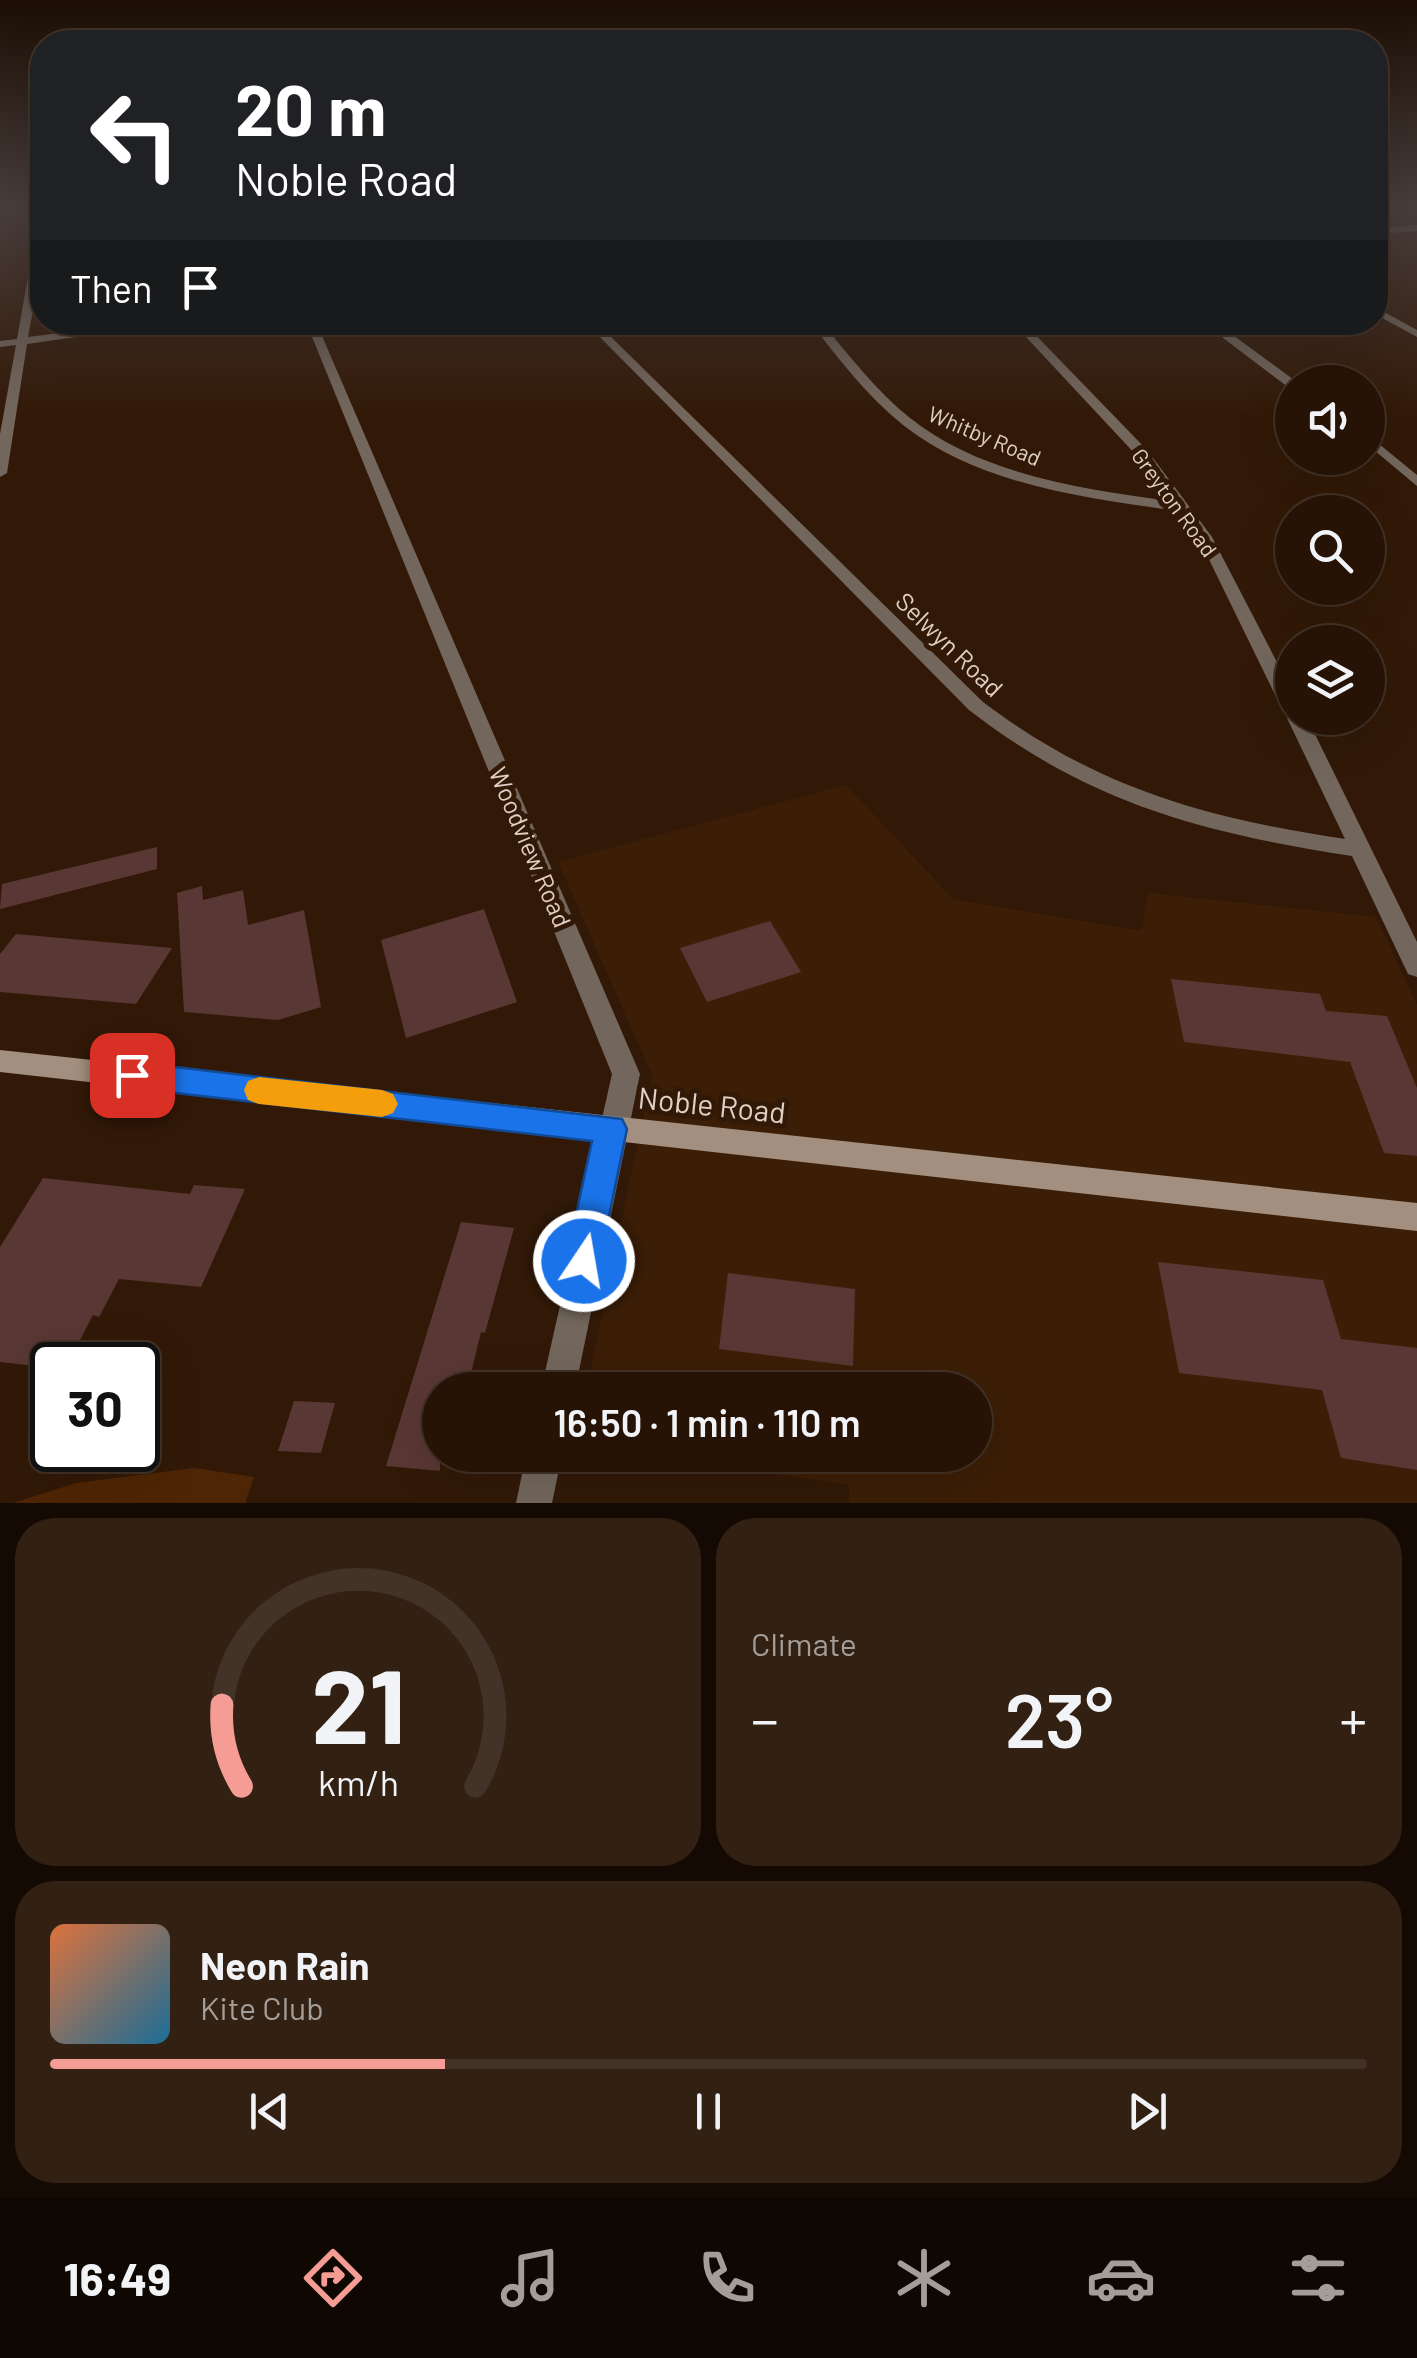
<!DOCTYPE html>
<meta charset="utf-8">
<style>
:root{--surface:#261305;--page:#322013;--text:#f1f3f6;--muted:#a49e9a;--line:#423227;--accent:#f59c94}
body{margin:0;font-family:Barlow,sans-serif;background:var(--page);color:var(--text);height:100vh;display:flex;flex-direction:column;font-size:38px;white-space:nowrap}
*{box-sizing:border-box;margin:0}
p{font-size:32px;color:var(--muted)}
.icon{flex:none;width:55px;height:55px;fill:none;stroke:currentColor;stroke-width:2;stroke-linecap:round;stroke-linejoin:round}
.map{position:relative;height:1503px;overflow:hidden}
.sheet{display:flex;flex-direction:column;gap:15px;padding:15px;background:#150a03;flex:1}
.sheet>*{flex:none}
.hud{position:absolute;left:30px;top:30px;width:1358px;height:305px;border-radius:40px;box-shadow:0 10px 40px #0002,0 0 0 2px var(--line);background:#202124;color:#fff;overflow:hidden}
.fabs{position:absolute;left:1275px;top:365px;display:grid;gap:20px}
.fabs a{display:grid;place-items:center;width:110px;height:110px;border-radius:50%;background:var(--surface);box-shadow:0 10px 40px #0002,0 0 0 2px var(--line);font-size:50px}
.speed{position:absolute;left:30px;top:1342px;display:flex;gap:20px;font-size:50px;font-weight:700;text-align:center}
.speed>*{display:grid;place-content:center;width:130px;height:130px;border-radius:50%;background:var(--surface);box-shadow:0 10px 40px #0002,0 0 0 2px var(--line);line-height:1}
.speed .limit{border:5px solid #111;border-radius:15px;background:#fff;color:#111}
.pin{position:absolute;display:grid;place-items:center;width:85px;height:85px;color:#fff;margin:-42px;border-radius:20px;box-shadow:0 5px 15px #0006}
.me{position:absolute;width:110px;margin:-55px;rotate:12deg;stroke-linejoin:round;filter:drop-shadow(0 0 8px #0008)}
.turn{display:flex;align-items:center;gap:35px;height:210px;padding:0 40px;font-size:45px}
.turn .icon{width:130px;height:130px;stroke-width:2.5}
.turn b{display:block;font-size:70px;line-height:85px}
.then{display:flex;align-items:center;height:95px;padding:0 40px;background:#0003;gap:20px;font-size:38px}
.big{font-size:75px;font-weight:600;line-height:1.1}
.sheet .tile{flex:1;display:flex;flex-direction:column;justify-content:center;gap:15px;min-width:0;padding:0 35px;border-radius:40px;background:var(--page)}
.sheet .dial{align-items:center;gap:0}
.dial svg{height:260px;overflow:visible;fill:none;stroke:var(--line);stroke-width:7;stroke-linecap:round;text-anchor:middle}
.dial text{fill:var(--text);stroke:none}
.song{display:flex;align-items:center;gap:30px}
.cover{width:120px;height:120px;border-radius:15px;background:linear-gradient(135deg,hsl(20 70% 55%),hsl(200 70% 35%))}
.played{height:10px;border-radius:5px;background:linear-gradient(90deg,var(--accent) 30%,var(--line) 30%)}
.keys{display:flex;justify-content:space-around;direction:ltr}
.heat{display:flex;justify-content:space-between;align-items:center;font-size:55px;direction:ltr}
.sheet .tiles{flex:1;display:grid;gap:15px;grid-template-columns:1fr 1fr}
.tile:last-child{grid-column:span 2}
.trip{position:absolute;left:422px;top:1372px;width:570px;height:100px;border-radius:50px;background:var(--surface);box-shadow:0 10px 40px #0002,0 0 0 2px var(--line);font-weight:600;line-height:100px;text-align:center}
.tabs{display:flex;height:160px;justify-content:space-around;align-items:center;background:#0f0802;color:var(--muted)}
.tabs .icon{width:70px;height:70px}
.tabs .on{color:var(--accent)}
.tabs b{font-size:45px;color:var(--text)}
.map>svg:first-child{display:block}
</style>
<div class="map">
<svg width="1417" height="1503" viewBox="0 0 1417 1503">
<rect width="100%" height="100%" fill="#321907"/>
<path fill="#3c1e06" d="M846,785L953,899L1141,931L1148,893L1376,917L1417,1005V1503H849V1485L650,1455H975V1390H586L652,1075L558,862Z"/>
<path fill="#4f2605" d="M194,1468L254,1477L245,1503H13L76,1483Z"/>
<g fill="#593734">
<path d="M157,847V869L0,909L2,884Z"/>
<path d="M202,886L203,900L243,890L248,925L304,910L321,1007L278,1020L184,1012L177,893Z"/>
<path d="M484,909L517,1002L406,1038L381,940Z"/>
<path d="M770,921L801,972L707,1002L680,948Z"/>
<path d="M16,934L172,948L136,1004L0,992V954Z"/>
<path d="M1171,979L1320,994L1326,1011L1387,1016L1417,1088V1156L1384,1153L1350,1062L1184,1042Z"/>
<path d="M43,1178L190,1194L194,1185L245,1189L201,1287L119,1279L99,1317L93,1315L67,1365L52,1368L0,1362V1247Z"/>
<path d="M461,1222L514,1228L485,1333L481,1332L467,1390H440V1471L386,1466Z"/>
<path d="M1158,1262L1323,1280L1341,1339L1417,1348V1470L1341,1458L1322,1390L1179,1373Z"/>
<path d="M728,1273L855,1289L853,1366L719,1349Z"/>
<path d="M294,1401L335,1403L321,1453L278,1451Z"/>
</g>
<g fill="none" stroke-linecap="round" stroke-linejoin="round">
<g fill="#73675d" fill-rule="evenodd">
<path d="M32,206H40C51,240 34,301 28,337L147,322H181L27,344L7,473L0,477V434L16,345L0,347V341L17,339L38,221Z"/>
<path d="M1417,225V231L1375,234V228Z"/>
<path d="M1375,307L1417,330V337L1375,314Z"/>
<path d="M306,322H316L640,1074L575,1390H541L612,1074Z"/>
<path d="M585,322H597L604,330L656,322H688L609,335L983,702C1097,788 1205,818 1345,839L1287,718L1290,714L1282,709L1200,541L1178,511C1085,498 979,485 903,425C867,396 838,358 810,322H821C849,355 876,391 910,418C982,475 1082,489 1171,501L1137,456L1012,322H1023L1147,450L1212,537L1292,691V718H1307L1417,942V977L1408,974L1352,856C1204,833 1090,804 969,710Z"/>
<path d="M1202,322H1215L1297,382H1292V387H1288Z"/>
<path d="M1368,435L1417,475V486L1368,445Z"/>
<path d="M526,1455H562L552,1503H516Z"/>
</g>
<path fill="#a38f7f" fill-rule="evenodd" d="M0,1050L1417,1203V1231L0,1072Z"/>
</g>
<linearGradient id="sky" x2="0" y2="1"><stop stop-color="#1c0e04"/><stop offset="0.5" stop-color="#493e3c"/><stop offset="1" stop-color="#493e3c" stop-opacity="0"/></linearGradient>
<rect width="1417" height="416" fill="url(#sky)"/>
<path fill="#1a73e8" stroke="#114b97" stroke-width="2.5" d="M132,1062L622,1119L627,1129L597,1274L584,1279L571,1274L566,1261L592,1141L132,1088L121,1085L116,1075L121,1066Z"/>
<path fill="#f59e0b" d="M259,1077L382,1090L393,1094L398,1104L393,1113L382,1117L259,1104L248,1100L244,1090L248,1081Z"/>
<g text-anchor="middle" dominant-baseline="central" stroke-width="10" stroke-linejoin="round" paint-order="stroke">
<g font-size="22" fill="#e0cfc4" stroke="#321907">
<text transform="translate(985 435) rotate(23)">Whitby Road</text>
<text transform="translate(1175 502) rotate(54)">Greyton Road</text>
</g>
<g font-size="25" fill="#e0cfc4" stroke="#321907">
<text transform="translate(950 644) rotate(44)">Selwyn Road</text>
<text transform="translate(531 847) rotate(67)">Woodview Road</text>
</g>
<g font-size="30" fill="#e0cfc4" stroke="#321907">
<text transform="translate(712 1104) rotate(6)">Noble Road</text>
</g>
</g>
</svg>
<div class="fabs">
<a><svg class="icon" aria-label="sound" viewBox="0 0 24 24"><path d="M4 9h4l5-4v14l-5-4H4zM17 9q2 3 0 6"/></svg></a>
<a><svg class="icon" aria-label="search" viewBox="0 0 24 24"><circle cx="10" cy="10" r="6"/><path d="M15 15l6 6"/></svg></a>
<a><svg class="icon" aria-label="layers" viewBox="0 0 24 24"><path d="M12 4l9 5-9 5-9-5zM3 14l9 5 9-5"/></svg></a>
</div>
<div class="speed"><div class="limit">30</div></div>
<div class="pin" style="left:132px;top:1075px;background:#d93025"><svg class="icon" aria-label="arrive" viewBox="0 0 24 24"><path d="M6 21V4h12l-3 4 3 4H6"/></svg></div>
<svg class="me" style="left:584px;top:1261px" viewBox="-20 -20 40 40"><circle r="17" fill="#1a73e8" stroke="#fff" stroke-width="3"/><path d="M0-11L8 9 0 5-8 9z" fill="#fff"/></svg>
<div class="trip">16:50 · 1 min · 110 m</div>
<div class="hud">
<div class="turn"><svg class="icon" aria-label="left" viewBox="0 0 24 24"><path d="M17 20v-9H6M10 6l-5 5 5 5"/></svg><div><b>20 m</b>Noble Road</div></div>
<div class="then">Then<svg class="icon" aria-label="arrive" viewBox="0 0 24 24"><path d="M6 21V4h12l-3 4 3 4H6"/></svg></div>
</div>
</div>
<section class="sheet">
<div class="tiles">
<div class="tile dial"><svg viewBox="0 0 100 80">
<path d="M14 69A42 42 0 1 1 86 69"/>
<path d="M14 69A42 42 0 0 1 8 44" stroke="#f59c94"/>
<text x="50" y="56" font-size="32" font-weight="700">21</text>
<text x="50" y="72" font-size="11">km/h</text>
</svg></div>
<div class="tile"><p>Climate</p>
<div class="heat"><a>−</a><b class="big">23°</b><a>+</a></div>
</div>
<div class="tile">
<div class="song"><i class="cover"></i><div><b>Neon Rain</b><p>Kite Club</p></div></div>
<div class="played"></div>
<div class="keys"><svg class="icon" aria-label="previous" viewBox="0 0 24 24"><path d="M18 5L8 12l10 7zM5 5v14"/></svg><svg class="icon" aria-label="pause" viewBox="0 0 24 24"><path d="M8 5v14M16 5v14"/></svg><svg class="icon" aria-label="next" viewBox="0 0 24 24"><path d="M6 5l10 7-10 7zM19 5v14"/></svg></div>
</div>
</div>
</section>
<nav class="tabs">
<b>16:49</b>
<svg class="icon on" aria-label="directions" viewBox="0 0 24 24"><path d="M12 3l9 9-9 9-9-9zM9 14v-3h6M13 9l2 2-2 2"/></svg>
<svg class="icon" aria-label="music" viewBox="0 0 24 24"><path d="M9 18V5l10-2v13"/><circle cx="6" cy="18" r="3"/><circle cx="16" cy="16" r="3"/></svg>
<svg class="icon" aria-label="phone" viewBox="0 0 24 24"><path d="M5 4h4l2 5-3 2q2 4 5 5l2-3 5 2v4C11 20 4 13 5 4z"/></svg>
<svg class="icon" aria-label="climate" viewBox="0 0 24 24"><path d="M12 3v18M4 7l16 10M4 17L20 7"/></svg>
<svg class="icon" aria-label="car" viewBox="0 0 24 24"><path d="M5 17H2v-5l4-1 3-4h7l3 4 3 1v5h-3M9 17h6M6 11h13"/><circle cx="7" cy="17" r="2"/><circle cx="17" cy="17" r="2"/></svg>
<svg class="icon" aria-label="filters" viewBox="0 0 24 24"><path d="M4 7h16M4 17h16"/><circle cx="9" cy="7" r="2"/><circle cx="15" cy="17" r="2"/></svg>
</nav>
